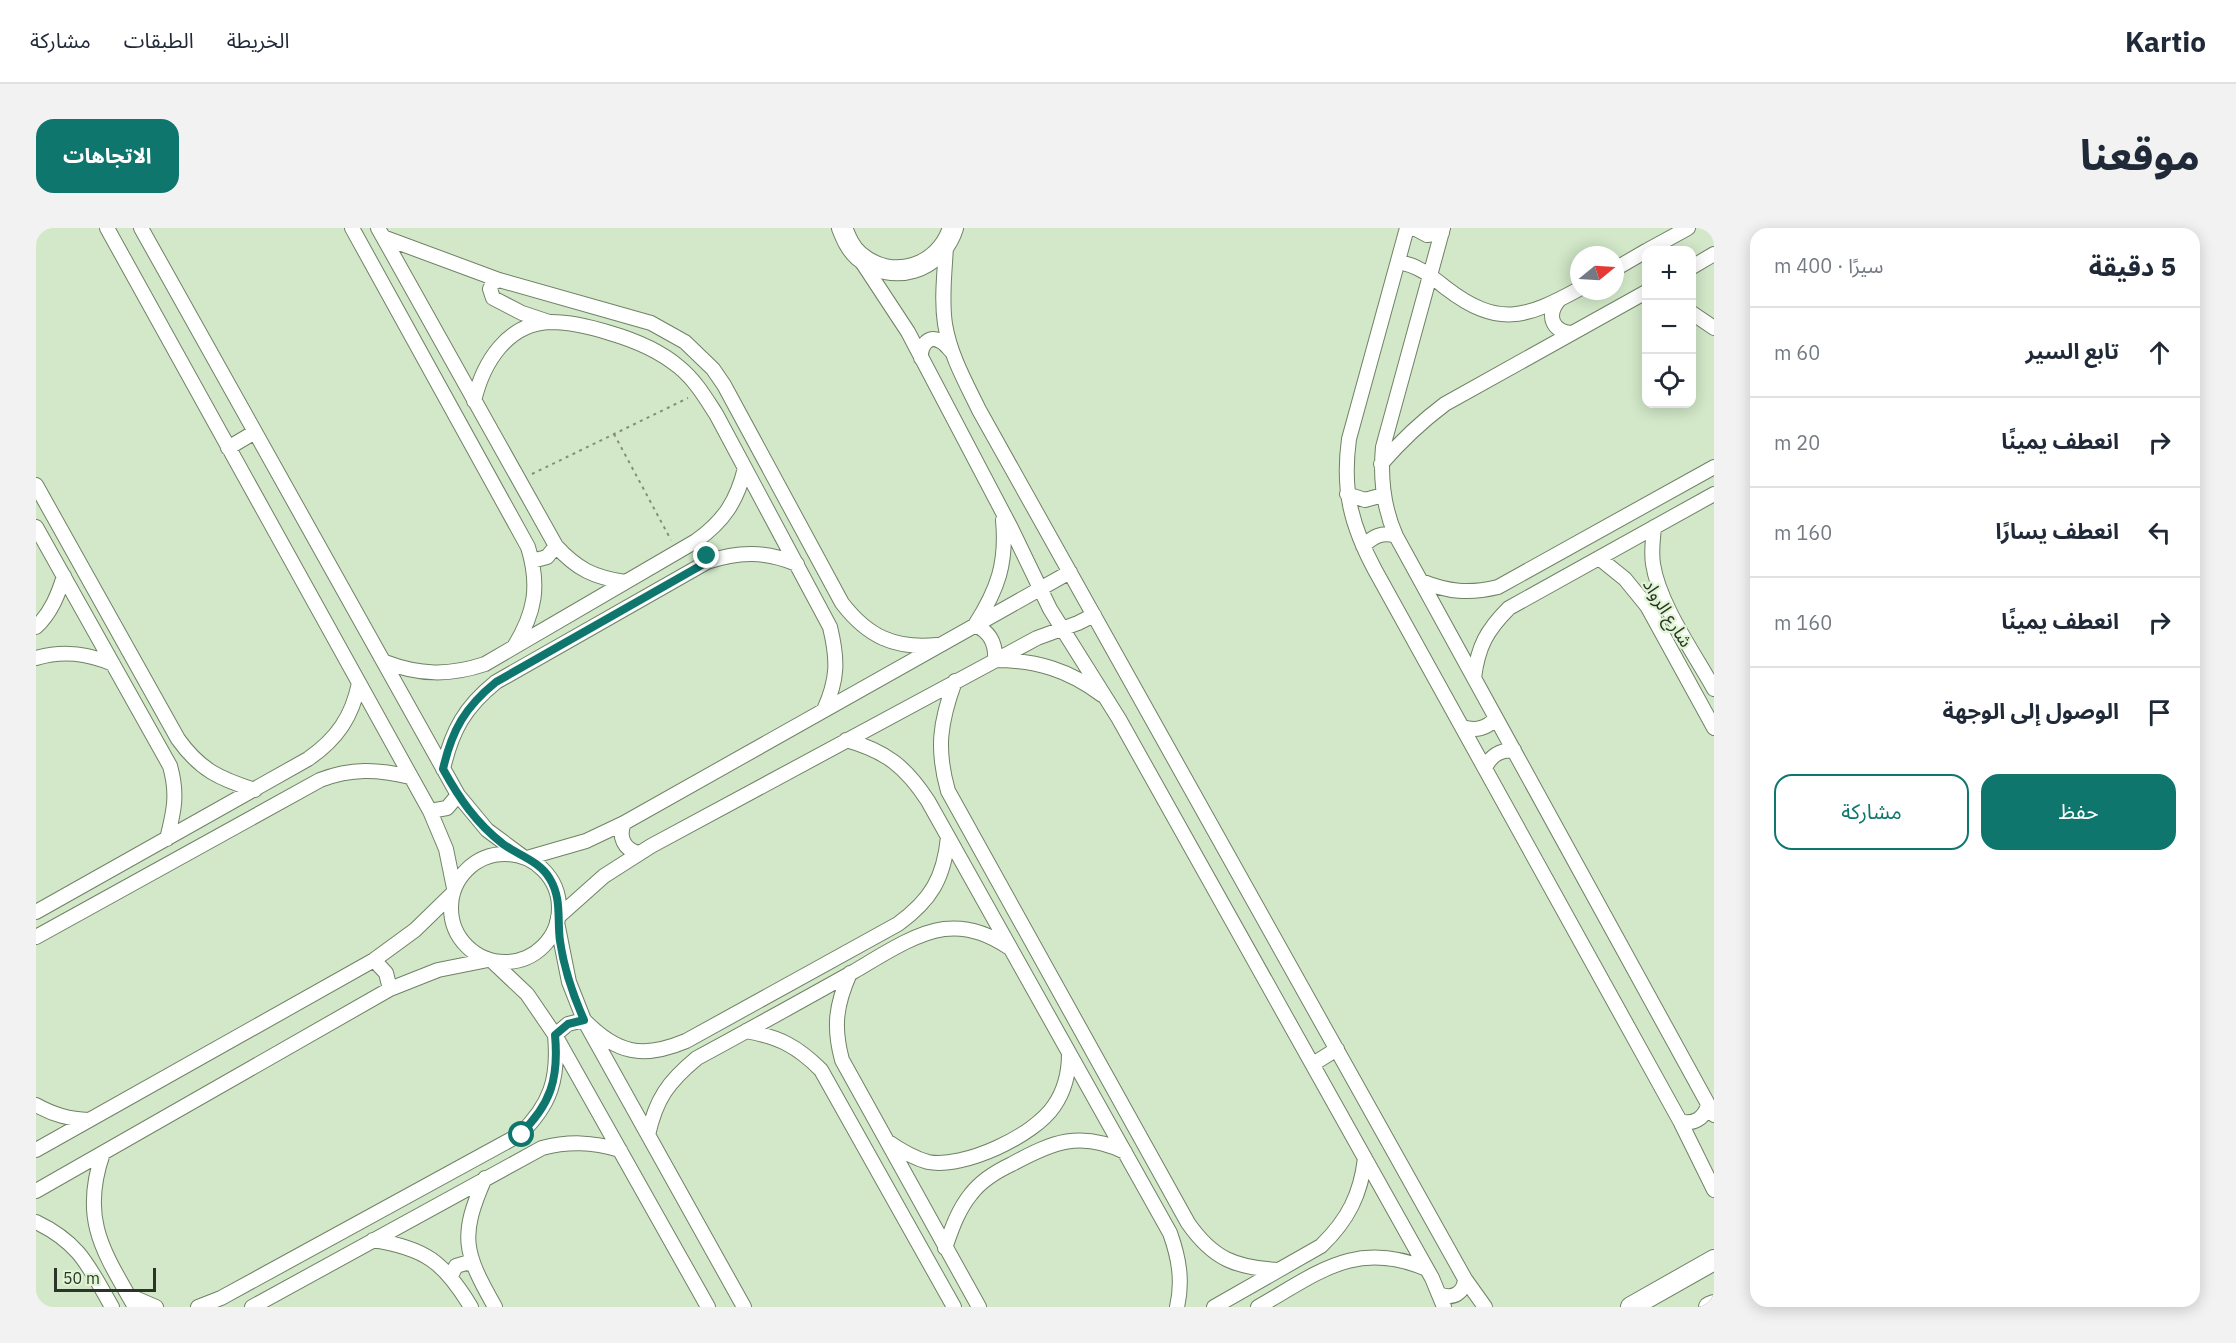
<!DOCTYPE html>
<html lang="ar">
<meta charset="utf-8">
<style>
body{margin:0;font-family:"IBM Plex Sans","Noto Sans Arabic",sans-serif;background:#f2f2f3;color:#1f2937;direction:rtl}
.controls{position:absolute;right:18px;top:18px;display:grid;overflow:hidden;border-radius:12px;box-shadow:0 3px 15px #0003}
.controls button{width:54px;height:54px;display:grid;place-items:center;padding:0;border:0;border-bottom:2px solid #e0e1e3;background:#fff;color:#1f2937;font:30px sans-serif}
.compass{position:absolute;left:1534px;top:18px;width:54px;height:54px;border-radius:50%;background:#fff;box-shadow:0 3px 15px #0003;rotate:72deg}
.scale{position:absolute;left:18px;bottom:15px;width:102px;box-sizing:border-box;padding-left:6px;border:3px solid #2c3428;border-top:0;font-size:16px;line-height:21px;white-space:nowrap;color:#2c3428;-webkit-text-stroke:4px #dff5d4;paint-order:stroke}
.stop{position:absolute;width:18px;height:18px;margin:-14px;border:4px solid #0f766e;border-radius:50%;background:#fff}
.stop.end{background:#0f766e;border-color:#fff;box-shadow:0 2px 6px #0008}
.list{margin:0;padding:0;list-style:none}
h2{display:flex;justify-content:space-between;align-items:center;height:78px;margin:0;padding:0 24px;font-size:26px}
h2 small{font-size:20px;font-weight:400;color:#747a83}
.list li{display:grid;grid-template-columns:39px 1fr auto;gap:18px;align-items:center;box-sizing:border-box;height:90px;padding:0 24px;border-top:2px solid #e0e1e3}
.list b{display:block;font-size:22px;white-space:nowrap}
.list em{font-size:20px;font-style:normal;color:#747a83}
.actions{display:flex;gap:12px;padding:18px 24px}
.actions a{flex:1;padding:14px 0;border:2px solid #0f766e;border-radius:18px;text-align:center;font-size:21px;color:#0f766e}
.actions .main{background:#0f766e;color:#fff}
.icon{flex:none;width:33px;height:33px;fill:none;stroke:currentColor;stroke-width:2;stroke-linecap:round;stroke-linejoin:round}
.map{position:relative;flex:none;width:1678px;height:1079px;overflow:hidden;direction:ltr;border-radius:18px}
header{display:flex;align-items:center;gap:36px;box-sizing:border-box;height:84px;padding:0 30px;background:#fff;border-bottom:2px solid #e0e1e3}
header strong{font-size:28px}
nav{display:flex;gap:33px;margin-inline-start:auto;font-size:21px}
.intro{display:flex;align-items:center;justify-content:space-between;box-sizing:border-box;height:144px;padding:0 36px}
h1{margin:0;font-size:42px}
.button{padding:15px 27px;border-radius:18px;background:#0f766e;color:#fff;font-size:21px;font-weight:700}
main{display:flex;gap:36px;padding:0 36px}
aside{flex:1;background:#fff;border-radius:18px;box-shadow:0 3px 15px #0003}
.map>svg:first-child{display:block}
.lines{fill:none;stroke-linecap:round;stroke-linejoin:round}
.street-casing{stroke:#6f8265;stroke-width:16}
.secondary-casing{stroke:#6f8265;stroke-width:22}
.path{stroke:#81907a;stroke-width:2;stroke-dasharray:3 4.5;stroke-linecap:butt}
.street{stroke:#fff;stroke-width:14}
.secondary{stroke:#fff;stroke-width:20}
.route{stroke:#0f766e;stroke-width:8}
.labels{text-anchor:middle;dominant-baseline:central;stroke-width:4.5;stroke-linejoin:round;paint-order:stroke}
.street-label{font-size:18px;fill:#2c3428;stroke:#dff5d4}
</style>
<header>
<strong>Kartio</strong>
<nav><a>الخريطة</a><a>الطبقات</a><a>مشاركة</a></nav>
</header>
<div class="intro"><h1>موقعنا</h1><a class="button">الاتجاهات</a></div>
<main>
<aside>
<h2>5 دقيقة<small>سيرًا · 400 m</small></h2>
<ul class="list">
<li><svg class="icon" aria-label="ahead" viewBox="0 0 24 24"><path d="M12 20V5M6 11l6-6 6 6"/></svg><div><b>تابع السير</b></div><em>60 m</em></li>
<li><svg class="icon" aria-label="right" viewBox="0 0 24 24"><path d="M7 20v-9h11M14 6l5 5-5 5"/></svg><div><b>انعطف يمينًا</b></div><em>20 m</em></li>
<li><svg class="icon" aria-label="left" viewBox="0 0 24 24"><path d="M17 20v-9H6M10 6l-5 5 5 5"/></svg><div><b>انعطف يسارًا</b></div><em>160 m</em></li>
<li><svg class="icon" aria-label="right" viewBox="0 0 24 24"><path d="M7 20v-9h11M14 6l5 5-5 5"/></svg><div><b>انعطف يمينًا</b></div><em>160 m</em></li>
<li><svg class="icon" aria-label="arrive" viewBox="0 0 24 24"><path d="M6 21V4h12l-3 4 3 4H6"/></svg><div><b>الوصول إلى الوجهة</b></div></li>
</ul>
<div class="actions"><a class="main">حفظ</a><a>مشاركة</a></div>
</aside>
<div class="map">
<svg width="1678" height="1079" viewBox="0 0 1678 1079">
<rect width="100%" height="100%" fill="#d2e8c8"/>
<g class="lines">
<defs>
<path id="street" d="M71 0 394 583 410 621 418 660
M105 0 422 567 451 602 486 628
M316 0 492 319C504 358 499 385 478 419
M342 0 520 318C541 341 557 349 589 354
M1371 0 1313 211C1306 262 1315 297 1339 342L1644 893 1678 962
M1378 0 1391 7 1406 5
M1407 0 1347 219C1344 251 1347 279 1360 308L1678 887
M347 9 463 52 615 95 649 114 677 141 688 157 806 375C832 409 859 421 901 417
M910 17C909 43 905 70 909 96 914 127 930 155 943 182L1429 1051 1449 1079
M1612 22 1652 0
M824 31 872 104 975 300 1014 381 1083 491 1396 1050 1408 1079
M1362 34C1382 37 1395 48 1410 60 1462 100 1490 90 1543 61
M1656 39 1678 26
M1579 41 1610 23
M463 52 457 55 454 61 457 70 486 85 513 94
M1523 72C1510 87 1516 104 1536 105
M1656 85 1678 100
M885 130C884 119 892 106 904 113 909 115 912 120 916 124
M438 173C447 135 471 95 515 94 535 94 555 99 574 105 598 112 624 123 643 139 659 152 669 169 680 186L794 399C802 432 802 451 788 482
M192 220 219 204
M1345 236C1365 213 1385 194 1409 176L1610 64
M0 257 142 511C164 542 184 551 219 562
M1311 266 1329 272 1347 267
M967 292C971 335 962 361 939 397 954 404 960 415 959 432 1000 432 1033 442 1066 467
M0 299 134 538C142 566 138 583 131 611
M1618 299C1617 311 1615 324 1617 336 1623 376 1658 425 1678 461
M1327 318C1337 309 1346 303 1360 308
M1563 330 1589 351 1611 378 1678 500
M496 333 511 329 520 318
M1385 353C1412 364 1433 366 1462 359L1678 239
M0 399C15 385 22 367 28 348
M0 430C27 422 51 425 77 436
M349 434C383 447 413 448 449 436L660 313C688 293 701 273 709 240
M1438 450C1442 418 1451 402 1473 380L1678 266
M919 453C904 494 900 521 912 563L1152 995C1177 1031 1200 1040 1243 1042
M1426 499C1440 503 1450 501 1460 490
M810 512C850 523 870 539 892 573L1134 1005C1143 1030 1147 1053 1141 1079
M1449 540C1455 527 1464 522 1478 522
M407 541C416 502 429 479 460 454L671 334C703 323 729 323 761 336
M394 583 411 580 422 567
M588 595C582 609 588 621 602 625
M415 680a54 54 0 1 1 108 0a54 54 0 1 1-108 0Z
M491 630 550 613 588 595 1034 344
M0 684 272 531C301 511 316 489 323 455
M522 689 568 648 615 618 1001 410 1042 395 1058 387
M521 694 533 754 548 792 708 1079
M0 709 284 552C315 540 342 541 374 549
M338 732 350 745 354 761
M456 733 491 766 519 807 672 1079
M814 745C800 777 797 798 806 832L943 1079
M710 803C743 809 761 818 785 842L918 1079
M1277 836 1301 821
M0 877C18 887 33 891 53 892
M1644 893C1657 897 1668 891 1672 877
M612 907C620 871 632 854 661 830 713 802 765 773 817 744 843 729 878 705 908 701 932 698 953 706 972 719
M851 913C864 922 877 930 892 934 927 941 998 908 1018 878 1029 862 1033 846 1033 826
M0 922 338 732 379 702 416 666
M67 925C44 991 67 1023 99 1079
M449 950C423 1009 428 1024 459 1079
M0 963 354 761 402 742 452 732
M0 994C44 1015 53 1039 76 1079
M337 1012C389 1020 408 1034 435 1079
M909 1020C916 1000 922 982 935 966 945 953 961 943 976 936 1016 914 1045 902 1089 924
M415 1048 420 1038 430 1035 436 1036
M1403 1066C1417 1072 1428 1065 1429 1051
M92 1067 120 1079
M162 1079 185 1070 483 907C515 877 523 850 519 807L532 796 548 792C581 826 607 831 650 813L862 696C895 672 908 650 912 609
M216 1079 506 920C533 913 556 914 584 922
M1178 1079 1285 1018C1312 992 1325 966 1329 930
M1222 1079C1282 1045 1319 1011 1391 1041"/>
<path id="secondary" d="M806 0C810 10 814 20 823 28 856 56 904 41 917 0
M1595 1079 1678 1032
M1673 1079 1678 1077"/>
</defs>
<!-- street casing -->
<use href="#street" class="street-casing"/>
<!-- secondary casing -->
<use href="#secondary" class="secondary-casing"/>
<!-- path -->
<path class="path" d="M578 206 635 312
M496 246 652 170"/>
<!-- street -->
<use href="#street" class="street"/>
<!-- secondary -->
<use href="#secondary" class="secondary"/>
</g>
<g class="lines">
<!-- route -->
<path class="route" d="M486 907H483C515 877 523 850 519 807L532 796 548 792C537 767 528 741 524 713 521 692 526 671 514 651 504 633 482 627 467 616 440 595 423 570 407 541 416 502 429 479 460 454L671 334V328"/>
</g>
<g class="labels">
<!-- street labels -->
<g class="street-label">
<text transform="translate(1632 385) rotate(58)">شارع الرواد</text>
</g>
</g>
</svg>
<div class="controls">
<button>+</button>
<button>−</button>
<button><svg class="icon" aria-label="locate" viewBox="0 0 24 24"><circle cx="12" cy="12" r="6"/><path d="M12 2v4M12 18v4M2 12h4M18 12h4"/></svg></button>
</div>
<svg class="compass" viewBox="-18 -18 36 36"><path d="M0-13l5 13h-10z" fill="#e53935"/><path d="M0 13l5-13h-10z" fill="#747a83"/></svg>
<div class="scale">50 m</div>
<div class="stop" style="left:486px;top:907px"></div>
<div class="stop end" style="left:671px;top:328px"></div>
</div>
</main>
